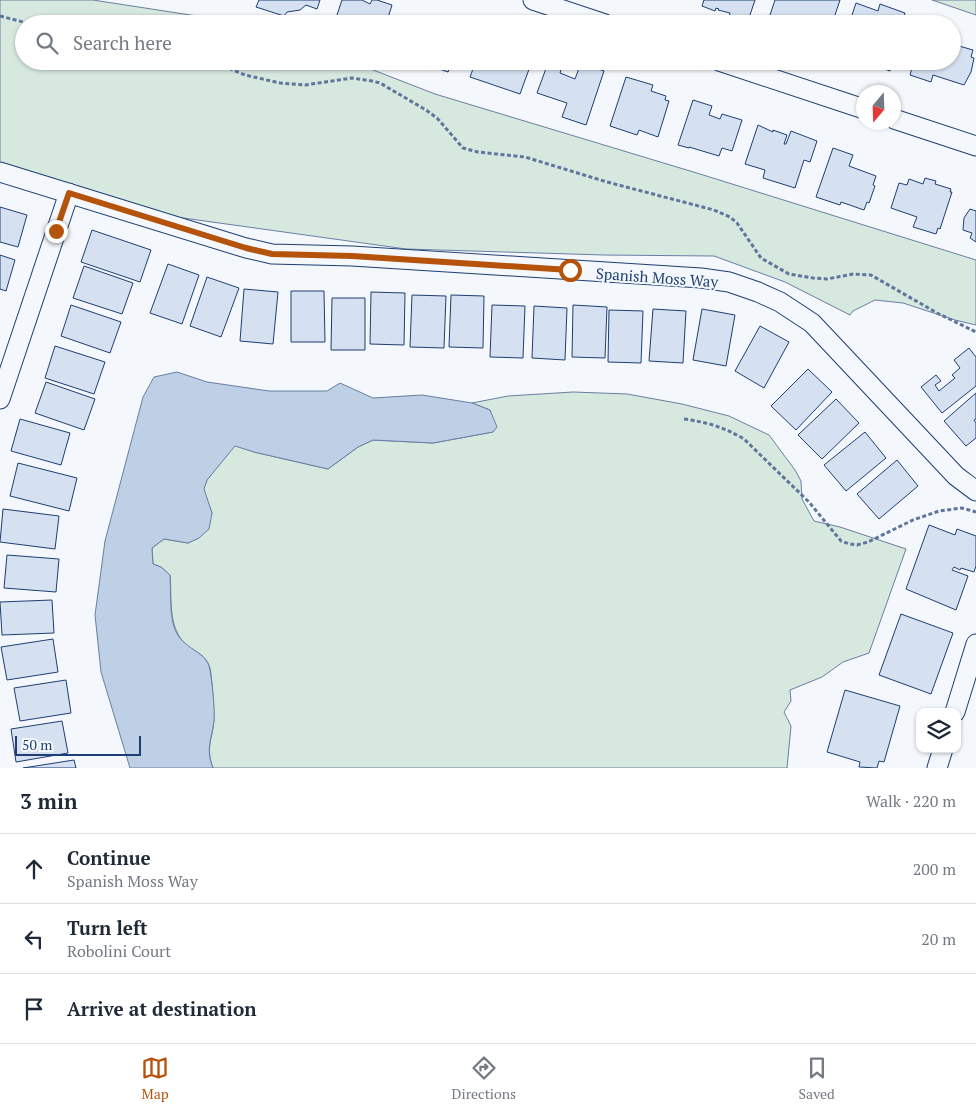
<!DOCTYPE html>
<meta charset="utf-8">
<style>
body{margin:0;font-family:"PT Serif",serif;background:#f6f6f7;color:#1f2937}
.controls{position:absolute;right:15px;bottom:15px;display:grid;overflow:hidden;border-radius:10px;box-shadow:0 1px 4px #0004}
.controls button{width:45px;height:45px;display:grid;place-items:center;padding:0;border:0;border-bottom:1px solid #e0e1e3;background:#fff;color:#1f2937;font:25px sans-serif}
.compass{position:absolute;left:856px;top:85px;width:45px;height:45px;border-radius:50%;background:#fff;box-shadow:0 1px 4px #0004;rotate:199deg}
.scale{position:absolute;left:15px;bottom:12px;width:126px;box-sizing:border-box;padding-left:5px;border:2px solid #1d3f73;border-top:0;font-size:14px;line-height:18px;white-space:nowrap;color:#1d3f73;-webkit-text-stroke:4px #f4f7fb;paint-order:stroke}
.stop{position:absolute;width:15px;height:15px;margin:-11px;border:4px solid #b45309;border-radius:50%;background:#fff}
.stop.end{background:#b45309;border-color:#fff;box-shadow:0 1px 5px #0008}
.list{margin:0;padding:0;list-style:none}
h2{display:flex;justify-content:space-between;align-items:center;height:65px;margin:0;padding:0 20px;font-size:21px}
h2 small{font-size:16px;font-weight:400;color:#747a83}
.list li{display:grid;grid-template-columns:32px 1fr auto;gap:15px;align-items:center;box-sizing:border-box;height:70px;padding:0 20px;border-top:1px solid #e0e1e3}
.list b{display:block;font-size:19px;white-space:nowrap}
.list p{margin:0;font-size:16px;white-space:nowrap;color:#747a83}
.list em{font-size:16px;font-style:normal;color:#747a83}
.icon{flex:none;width:28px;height:28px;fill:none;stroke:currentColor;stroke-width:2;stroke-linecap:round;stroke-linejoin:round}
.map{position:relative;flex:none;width:976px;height:768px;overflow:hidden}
.search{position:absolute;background:#fff;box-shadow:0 1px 4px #0004;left:15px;right:15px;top:15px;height:55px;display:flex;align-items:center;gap:12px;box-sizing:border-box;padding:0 18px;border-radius:28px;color:#747a83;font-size:19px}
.sheet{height:275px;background:#fff}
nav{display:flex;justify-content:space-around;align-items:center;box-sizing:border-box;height:70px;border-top:1px solid #e0e1e3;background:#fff;font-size:14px;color:#747a83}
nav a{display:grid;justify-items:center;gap:2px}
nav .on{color:#b45309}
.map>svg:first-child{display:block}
.green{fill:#d7e8df;stroke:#687fa3}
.water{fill:#bed0e5;stroke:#687fa3}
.building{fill:#d5e0f0;stroke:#1d3f73}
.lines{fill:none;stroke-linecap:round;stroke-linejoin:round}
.minor-casing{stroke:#1d3f73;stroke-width:21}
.path{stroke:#5e769c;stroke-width:3;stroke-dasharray:4 2.5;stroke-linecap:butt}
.minor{stroke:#f4f7fb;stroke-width:19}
.route{stroke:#b45309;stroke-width:6}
.labels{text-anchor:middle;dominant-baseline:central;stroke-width:4;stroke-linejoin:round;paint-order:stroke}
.street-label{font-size:15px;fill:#1d3f73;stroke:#f4f7fb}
</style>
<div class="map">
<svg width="976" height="768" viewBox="0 0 976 768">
<rect width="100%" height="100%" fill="#f4f7fb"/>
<!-- green -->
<path class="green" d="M0 0H93L249 24H24V61H350L435 94 700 174 976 260V325L955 320 903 303 875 300 853 311 850 315 785 282 714 256 604 255 406 249 176 217 0 164Z
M932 0H976V15Z
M573 392 627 394 682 404 729 416 769 435 795 470 801 481 802 499 814 521 840 527 906 549 869 653 843 662 822 677 790 690 791 701 784 712 791 726 787 768H213C205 746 213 739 214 719 214 709 212 677 210 668 205 651 190 652 181 639 168 621 172 596 170 575L161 567 153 564 152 548 164 539 188 543 199 538 212 513 203 490 207 480 235 445 254 452 328 469 358 447 373 440 433 443 493 432 490 410 472 403 508 396Z"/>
<!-- water -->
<path class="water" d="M177 372 207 382 269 391H327L340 383 373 398 422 395 472 403 490 410 497 427 493 432 433 443 373 440 358 447 328 469 254 452 235 446 207 480 204 489 212 513 209 529 199 538 188 543 164 539 152 548 153 564 161 567 170 575C171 591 169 618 176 632 186 651 207 651 210 670 212 683 215 707 214 720 212 739 205 748 213 768H130L101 672 95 615 105 541 143 397 154 377Z"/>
<!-- building -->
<path class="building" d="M259 0H320L317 9 306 5 300 10 287 12 284 16 256 7Z
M342 0H362L370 4 372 0H377L392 5 386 24H334Z
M704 0H755L747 24 729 17 730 13 718 10 719 9 716 8 715 11 702 6Z
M775 0H840L832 24H767Z
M856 3 878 11 880 4 905 13 902 24H849Z
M441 18 458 24H439Z
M952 44 973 50 971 57 974 58 971 72 964 85 933 75 931 82 910 75 914 61H952Z
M417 61H452L448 72Z
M471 61H532L520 94 470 77 474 66 470 64Z
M867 61H893L890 71 867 63Z
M548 63 562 67 560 73 575 79 581 63 604 71 586 125 562 117 567 103 537 93Z
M626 77 653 85 651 91 666 96 665 100 669 101 658 137 639 130 637 135 610 126Z
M693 100 712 106 709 115 720 119 722 114 742 120 732 151 722 148 719 156 689 147V148L678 145Z
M758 125 773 132V130L787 135 784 144H786L791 131 817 141 810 162 804 160 795 188 763 178 765 170 745 164Z
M833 148 853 155 849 166 876 176 873 185 875 186 869 203 867 202 864 210 841 202 840 205 816 197Z
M925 178 936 181 935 184 951 189 950 192H952L940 229 938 228 936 234 913 227 917 217 891 208 899 183 907 185 909 179 923 184Z
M0 207 27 215 18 247 0 242Z
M970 209 976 211V242L970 238 972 233 963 230 964 218Z
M92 230 151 250 140 282 81 262Z
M0 255 15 260 6 291 0 289Z
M168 264 199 275 182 324 150 313Z
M84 266 133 283 122 314 73 298Z
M207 277 239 288 221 337 190 326Z
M244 289 278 292 273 344 240 341Z
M291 291H324L325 342H291Z
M371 292 405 293 404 345 370 344Z
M412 295 446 296 444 348 410 347Z
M451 295 484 296 483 348 449 347Z
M332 298H365V350H331Z
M71 305 121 322 110 353 61 336Z
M492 305 525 306 523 358 490 357Z
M573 305 607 307 605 358 572 357Z
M534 306 567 308 565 360 532 358Z
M653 309 686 311 683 363 649 361Z
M702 309 735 315 726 366 693 360Z
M609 310 643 311 641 363 608 362Z
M760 326 789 342 764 388 735 371Z
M55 346 105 362 94 394 45 378Z
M969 348 976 357V386L942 413 921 387 936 375 941 381 935 385 939 391 955 378 952 375 960 368 954 360Z
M808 369 832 392 796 430 771 406Z
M46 382 95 399 84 430 35 413Z
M976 393V419L974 420 976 423V438L966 446 944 421Z
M836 399 859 423 822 459 798 435Z
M20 419 70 433 61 465 11 451Z
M865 432 886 458 846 491 824 465Z
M897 460 918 486 879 519 857 494Z
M18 463 77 478 69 511 10 496Z
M3 509 59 516 55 549 0 542Z
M929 525 955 535 957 529 976 536V566L974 572 961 568 960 570 954 567 952 570 968 576 956 610 906 589Z
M7 555 59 559 56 592 4 588Z
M52 600 54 633 2 635 0 602Z
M901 614 953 633 931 694 879 675Z
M53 639 58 672 7 680 1 647Z
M66 680 71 713 20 721 14 688Z
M845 690 900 706 884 762 879 761 877 768 859 767 860 762 827 752Z
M62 721 68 753 16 762 11 729Z
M74 760 76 768H23Z"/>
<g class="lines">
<defs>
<path id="minor" d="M533 0 605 24
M719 61 864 109
M894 119 976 146
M0 172 246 248 272 254 352 256 701 278 729 282 758 292 780 302 812 323 956 476 976 491
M0 399 69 193
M955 712 976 644
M937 768 943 749"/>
</defs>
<!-- minor casing -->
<use href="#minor" class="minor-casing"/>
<!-- path -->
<path class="path" d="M0 16 31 24
M211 61 245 75 280 83 305 85 352 78 372 81 380 83 426 110 437 118 463 148 478 152 525 157 607 182 714 210 730 217 737 223 761 258 789 274 813 278 827 279 853 274 871 275 937 313 976 332
M684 419C706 422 724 427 744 439L809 502 841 541 850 544 857 545 868 542 913 520 939 511 962 508 976 512"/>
<!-- minor -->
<use href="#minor" class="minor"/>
</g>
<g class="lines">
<!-- route -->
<path class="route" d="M56 231 69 193 246 248 272 254 352 256 570 270"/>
</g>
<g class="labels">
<!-- street labels -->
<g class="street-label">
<text transform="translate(657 277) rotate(4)">Spanish Moss Way</text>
</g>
</g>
</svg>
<div class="controls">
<button><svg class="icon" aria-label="layers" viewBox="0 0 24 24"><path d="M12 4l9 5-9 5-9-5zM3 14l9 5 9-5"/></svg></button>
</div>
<svg class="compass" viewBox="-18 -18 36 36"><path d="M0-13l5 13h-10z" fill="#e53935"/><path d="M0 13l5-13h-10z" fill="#747a83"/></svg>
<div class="scale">50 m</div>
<div class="stop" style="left:570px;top:270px"></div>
<div class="stop end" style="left:56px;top:231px"></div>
<div class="search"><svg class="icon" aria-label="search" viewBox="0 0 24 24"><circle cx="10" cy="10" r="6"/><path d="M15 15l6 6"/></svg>Search here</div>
</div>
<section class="sheet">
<h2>3 min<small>Walk · 220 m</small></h2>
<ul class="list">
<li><svg class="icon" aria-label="ahead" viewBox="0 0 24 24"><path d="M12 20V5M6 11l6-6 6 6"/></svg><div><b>Continue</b><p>Spanish Moss Way</p></div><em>200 m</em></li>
<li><svg class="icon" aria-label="left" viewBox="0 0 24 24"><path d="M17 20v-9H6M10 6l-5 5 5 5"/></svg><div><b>Turn left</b><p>Robolini Court</p></div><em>20 m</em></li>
<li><svg class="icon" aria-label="arrive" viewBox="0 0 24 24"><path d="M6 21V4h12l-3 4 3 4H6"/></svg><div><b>Arrive at destination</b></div></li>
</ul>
</section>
<nav>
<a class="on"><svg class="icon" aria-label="map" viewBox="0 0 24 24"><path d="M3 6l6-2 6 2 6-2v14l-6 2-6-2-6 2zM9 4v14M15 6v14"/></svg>Map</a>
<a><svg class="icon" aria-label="directions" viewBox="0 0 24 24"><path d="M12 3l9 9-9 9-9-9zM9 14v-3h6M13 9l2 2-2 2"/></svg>Directions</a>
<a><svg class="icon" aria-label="saved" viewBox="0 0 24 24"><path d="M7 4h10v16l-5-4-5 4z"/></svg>Saved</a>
</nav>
